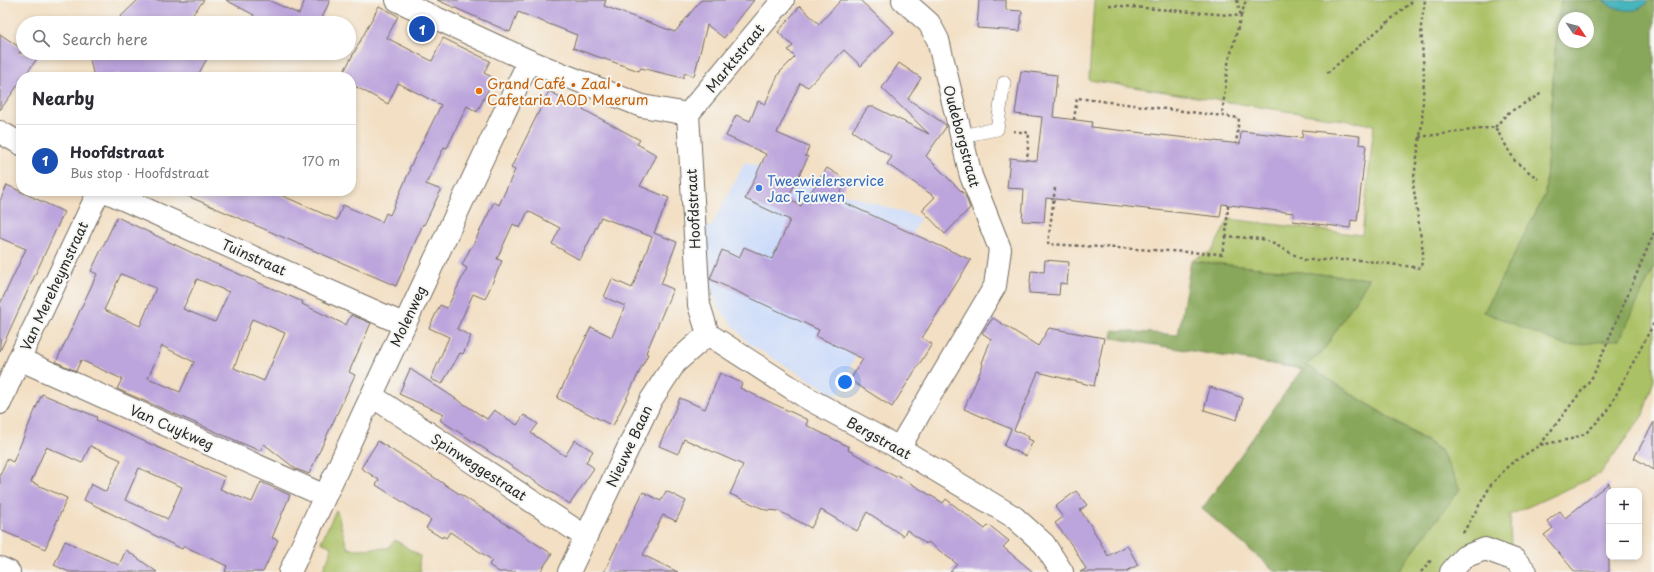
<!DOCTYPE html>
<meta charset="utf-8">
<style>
body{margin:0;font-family:"Playpen Sans",sans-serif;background:#f2f2f3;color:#2b2b33}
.controls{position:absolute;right:12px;bottom:12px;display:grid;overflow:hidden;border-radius:8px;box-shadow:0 2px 6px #0003}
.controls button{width:36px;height:36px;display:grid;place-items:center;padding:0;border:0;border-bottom:1px solid #e1e1e2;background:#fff;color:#2b2b33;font:20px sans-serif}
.compass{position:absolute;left:1558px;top:12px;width:36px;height:36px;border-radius:50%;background:#fff;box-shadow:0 2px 6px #0003;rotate:125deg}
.you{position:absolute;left:845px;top:382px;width:14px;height:14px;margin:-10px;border:3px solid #fff;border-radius:50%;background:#1a73e8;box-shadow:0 0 0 6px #1a73e833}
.badge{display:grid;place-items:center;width:26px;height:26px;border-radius:50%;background:#1f6fb2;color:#fff;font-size:13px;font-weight:700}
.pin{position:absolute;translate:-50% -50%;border:2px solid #fff;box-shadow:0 1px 4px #0006}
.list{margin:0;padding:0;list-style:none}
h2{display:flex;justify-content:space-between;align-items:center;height:52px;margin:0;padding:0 16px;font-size:17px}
h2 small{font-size:13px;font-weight:400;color:#7c7c81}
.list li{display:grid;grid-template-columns:26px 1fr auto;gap:12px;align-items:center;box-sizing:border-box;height:72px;padding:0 16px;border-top:1px solid #e1e1e2}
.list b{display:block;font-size:15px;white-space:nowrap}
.list p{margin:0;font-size:13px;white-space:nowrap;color:#7c7c81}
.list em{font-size:13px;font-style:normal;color:#7c7c81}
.icon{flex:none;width:22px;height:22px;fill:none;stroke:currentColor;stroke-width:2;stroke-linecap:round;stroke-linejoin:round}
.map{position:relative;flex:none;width:1654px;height:572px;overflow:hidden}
.search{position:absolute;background:#fff;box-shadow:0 2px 6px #0003;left:16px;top:16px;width:340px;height:44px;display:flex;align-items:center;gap:10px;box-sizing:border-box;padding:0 14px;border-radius:22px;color:#7c7c81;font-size:15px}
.panel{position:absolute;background:#fff;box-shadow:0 2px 6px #0003;left:16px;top:72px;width:340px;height:124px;border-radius:16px}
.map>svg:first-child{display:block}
.built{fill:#ccdbfa}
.green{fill:#abc165;stroke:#6b7648}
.forest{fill:#88a75a;stroke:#5a6942;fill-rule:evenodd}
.water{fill:#46b5bd;stroke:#387074}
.building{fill:#bca4dc;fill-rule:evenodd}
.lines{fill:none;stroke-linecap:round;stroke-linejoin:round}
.service-casing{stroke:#716a60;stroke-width:14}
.minor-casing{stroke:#716a60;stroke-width:24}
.tertiary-casing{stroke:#716a60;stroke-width:24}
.path{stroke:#716a60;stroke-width:2.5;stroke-dasharray:3 3;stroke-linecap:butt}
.service{stroke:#fff;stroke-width:13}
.minor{stroke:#fff;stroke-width:22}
.tertiary{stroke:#fff;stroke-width:22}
.food-dot{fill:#e8710a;stroke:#f6f6f2;stroke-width:1.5}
.shop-dot{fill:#3f7fe0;stroke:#f6f6f2;stroke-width:1.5}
.labels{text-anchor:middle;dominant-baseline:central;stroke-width:4;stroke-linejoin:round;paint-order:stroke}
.street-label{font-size:14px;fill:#2b2b2b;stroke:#f6f6f2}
.food-label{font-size:14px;fill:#c56008;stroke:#f6f6f2;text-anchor:start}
.shop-label{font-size:14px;fill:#366cbe;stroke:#f6f6f2;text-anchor:start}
</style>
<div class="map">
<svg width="1654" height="572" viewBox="0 0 1654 572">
<rect width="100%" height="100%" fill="#f6f6f2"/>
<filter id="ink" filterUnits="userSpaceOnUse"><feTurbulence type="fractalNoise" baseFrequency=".025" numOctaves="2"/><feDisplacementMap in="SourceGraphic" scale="8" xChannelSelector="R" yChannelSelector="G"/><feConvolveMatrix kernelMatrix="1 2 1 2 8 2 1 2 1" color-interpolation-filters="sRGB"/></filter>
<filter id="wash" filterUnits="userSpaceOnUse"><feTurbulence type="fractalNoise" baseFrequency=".012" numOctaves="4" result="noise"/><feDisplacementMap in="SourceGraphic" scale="16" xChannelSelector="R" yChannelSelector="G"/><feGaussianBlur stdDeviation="0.9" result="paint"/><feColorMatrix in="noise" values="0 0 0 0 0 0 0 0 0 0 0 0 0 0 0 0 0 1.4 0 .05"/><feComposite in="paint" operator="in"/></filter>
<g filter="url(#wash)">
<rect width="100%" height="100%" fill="#f3dfc3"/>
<!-- built -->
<path class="built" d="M745 162 920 218 837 396 749 344 718 307 703 271 705 226 711 227Z"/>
<!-- green -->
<path class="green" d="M1094 0H1561L1555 50 1545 195 1484 312 1620 339 1654 267V379L1643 415 1600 474 1510 515 1511 546 1484 542 1444 572H1397L1460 489 1441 450 1306 365 1323 351 1369 279 1191 261 1212 251 1229 219 1362 235 1374 125 1089 80Z
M336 510 338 514 346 544 348 548 352 549 388 548 395 540 420 556 419 564 421 572H322L331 551 330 546 321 542Z"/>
<!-- forest -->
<path class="forest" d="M1561 0H1603C1613 9 1641 14 1648 0H1654V267L1620 339 1567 346 1484 312 1545 195 1555 50ZM1564 18H1588V42H1564Z
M1191 261 1369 279 1323 351 1306 365 1441 451 1460 489 1397 572H1276L1202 509 1302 369 1112 338 1113 330 1178 335Z"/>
<!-- water -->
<path class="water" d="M1603 0H1648C1640 17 1614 10 1603 0Z"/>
<g id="blocks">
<!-- building -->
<path class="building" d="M138 0H204L186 23H118L116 21Z
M226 0H268L299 14 305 0H330L320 23H250L254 15Z
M437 0H606L604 6 675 32 701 0H754L724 38 707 25 694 76 685 73 683 78 641 68 639 71 573 48 577 35 518 12 510 32Z
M841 0H860L894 32 861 66 844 50 808 87 800 83 777 133 809 147 805 156 808 157 788 198 801 206 827 168 848 181 836 199 971 260 922 338 932 344 892 407 850 380 863 359 816 336 819 330 710 279 722 250 739 258 744 247 772 259 790 220 745 199 766 154 726 136 736 115 750 121 758 101 765 104 779 73 795 57 788 50 793 46 778 32 800 6 819 24Z
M979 0H1006V10L1022 11 1020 31 977 28Z
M379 6 398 16 387 38 432 61 443 38 490 61 484 73 494 78 477 112 467 106 447 148 444 147 426 184 441 190 424 225 423 224 396 286 176 191H272L337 220 343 205 382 222 386 213 390 215 410 170 409 169 441 105 398 83 388 104 351 84V77H341Z
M0 34 22 49 19 53H41L24 77H21V81L0 110Z
M101 53H210L197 77H123L118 74 106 77H94L89 56Z
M899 63 921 78 908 99 946 125V127L926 156 965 195 970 208 945 234 922 210 935 197 887 164 892 157 852 131 868 107H874L929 134 882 88Z
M1021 71 1057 75 1053 117 1092 122 1091 127 1240 144 1241 131 1302 138 1303 130 1360 136 1359 144 1366 145 1357 221 1351 220 1350 228 1293 221 1294 213 1222 204 1220 217 1046 198 1044 222 1022 221 1024 189 1007 188 1010 158 1037 161 1042 117 1015 114Z
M549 91 640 140 637 144 657 155 640 186 669 198 654 233 677 242 661 284 673 289 646 353 648 354 613 426 557 398 591 327 612 337 625 306 604 297 612 279 632 288 652 237 601 217 580 260 552 244 560 228 528 211 520 228 513 224 497 259 502 261 485 299 473 294 457 329 471 336 463 354 460 353 442 384 431 379 449 337 429 328 440 305 447 308 467 268 462 265 471 247H472L494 202 499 205 515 170 511 168Z
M7 185 64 212 0 351V304L26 249 0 238V201Z
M117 217 207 260 303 302 302 304 346 325 351 315 371 323 349 372 355 375 309 474 296 469 264 444 260 451 117 389 122 379 81 360 76 371 56 362 97 274 91 271ZM121 274 156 288 140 326 104 310ZM197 279 229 292 215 322 183 309ZM252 319 285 333 264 381 234 368ZM162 346 194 362 180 392 148 378Z
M1045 260 1069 262 1067 284 1060 283 1059 295 1029 293 1031 271 1044 272Z
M993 318 1038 346 1049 328 1104 338 1094 386 1038 372 1014 430 1029 437 1028 439 1033 441 1026 456 1004 446 1011 429 964 409 983 365 982 363 991 339 982 333Z
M410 369 487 419 494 410 517 425 524 415 538 424 531 433 565 456 575 440 593 451 586 462 594 468 570 504 440 420 444 414 399 394Z
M720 373 742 383 740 388 808 420 806 425 849 447 848 450 896 477 897 475 943 503 946 499 985 529 989 525 1009 541 1003 547 1033 572H950L957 564 928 542 926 544 907 530 903 536 867 512 857 531 821 510 811 528 779 511 766 510 730 494 743 465 684 439 678 454 659 446 680 398 705 409Z
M1210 387 1243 398 1237 420 1204 410Z
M42 394 97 417 96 420 225 477 220 489 252 502 261 482 290 495 272 538 278 540 263 572H225L227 566 184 546 182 549 84 500 91 484 106 492 121 460 90 446 82 463 46 447 31 482 67 498 45 549 0 530V475L7 459 13 462ZM139 468 182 487 168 519 125 500Z
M1654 422V470L1634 458Z
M378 441 552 554 540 572H499L489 565 492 560 450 532 446 538 443 536 442 538 426 528 431 520 376 485 379 480 361 468Z
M1609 483V572H1575L1544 535 1553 528 1547 521 1560 511 1565 518Z
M666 491 686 501 676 521 663 515 643 555 678 572H604L643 492 661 501Z
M1076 491 1087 505 1080 510 1090 524 1108 556 1127 545 1138 565 1125 572H1080L1086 569 1074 548 1055 523 1063 517 1055 507Z
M65 541 119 565 126 550 157 572H69L54 565Z"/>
</g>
</g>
<g filter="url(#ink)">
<use href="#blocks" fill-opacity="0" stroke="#716a60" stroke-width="1"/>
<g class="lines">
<defs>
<path id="service" d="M961 136 997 129 1004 83"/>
<path id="minor" d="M688 114 783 0
M0 132 21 144
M105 191 403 324
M19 359 325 496
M372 396 586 537
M0 403 19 359 99 191
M899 448 995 286 1000 249 971 176 938 40 929 23 903 0
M0 568 9 572
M290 572C369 401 447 231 529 61
M569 572 651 400 675 363 708 334
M1451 572 1464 557 1485 549 1515 560 1526 572"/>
<path id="tertiary" d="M397 0 529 61 642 106 688 114 699 305 708 334 807 398 899 448 1014 517 1044 544 1062 572"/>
</defs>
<!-- service casing -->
<use href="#service" class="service-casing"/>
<!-- minor casing -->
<use href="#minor" class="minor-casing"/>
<!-- tertiary casing -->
<use href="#tertiary" class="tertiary-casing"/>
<!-- path -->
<path class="path" d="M1237 0 1241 16
M1109 5 1241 16 1228 64 1222 115
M1241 16 1246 0
M1327 73 1414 0
M1074 120 1077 98 1239 118 1236 144
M1495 127 1508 113 1542 93
M1013 131 1029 133 1027 160
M1419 137 1495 127 1515 161 1538 179
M1055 188 1048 244 1222 254 1226 236
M1228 205 1226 236 1262 239 1276 245 1304 260H1359L1421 268 1423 252 1413 184 1422 123 1424 75 1421 26 1425 0
M1540 445 1593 376 1654 233
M1463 533 1491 485 1509 465 1540 445 1571 439 1585 434 1607 412 1654 323
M1421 572 1432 559"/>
<!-- service -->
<use href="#service" class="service"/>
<!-- minor -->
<use href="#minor" class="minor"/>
<!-- tertiary -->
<use href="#tertiary" class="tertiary"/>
</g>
</g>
<!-- markers -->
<circle class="food-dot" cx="479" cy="91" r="4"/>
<circle class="shop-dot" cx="759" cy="188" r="4"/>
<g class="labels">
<!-- street labels -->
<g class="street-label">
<text transform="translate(735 58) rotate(-51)">Marktstraat</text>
<text transform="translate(962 136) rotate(75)">Oudeborgstraat</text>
<text transform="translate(693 209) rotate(-93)">Hoofdstraat</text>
<text transform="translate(254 257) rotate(24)">Tuinstraat</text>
<text transform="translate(54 286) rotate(-65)">Van Mereheymstraat</text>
<text transform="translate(408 316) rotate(-65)">Molenweg</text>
<text transform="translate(172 427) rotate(24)">Van Cuykweg</text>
<text transform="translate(879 438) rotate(29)">Bergstraat</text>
<text transform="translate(629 446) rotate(-65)">Nieuwe Baan</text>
<text transform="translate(479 467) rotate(33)">Spinweggestraat</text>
</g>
<!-- food labels -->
<g class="food-label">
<text x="487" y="83">Grand Café • Zaal •<tspan x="487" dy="16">Cafetaria AOD Maerum</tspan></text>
</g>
<!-- shop labels -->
<g class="shop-label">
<text x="767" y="180">Tweewielerservice<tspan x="767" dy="16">Jac Teuwen</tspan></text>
</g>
</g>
</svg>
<div class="controls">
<button>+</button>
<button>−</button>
</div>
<svg class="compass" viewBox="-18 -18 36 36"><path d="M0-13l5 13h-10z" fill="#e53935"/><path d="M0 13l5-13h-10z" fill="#7c7c81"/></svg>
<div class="you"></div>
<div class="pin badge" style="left:422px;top:29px;background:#1a4fb4">1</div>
<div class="search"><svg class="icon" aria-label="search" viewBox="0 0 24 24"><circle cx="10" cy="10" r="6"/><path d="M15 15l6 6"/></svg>Search here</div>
<section class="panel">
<h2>Nearby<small></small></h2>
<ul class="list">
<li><span class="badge" style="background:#1a4fb4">1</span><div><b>Hoofdstraat</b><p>Bus stop · Hoofdstraat</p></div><em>170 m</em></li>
</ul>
</section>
</div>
